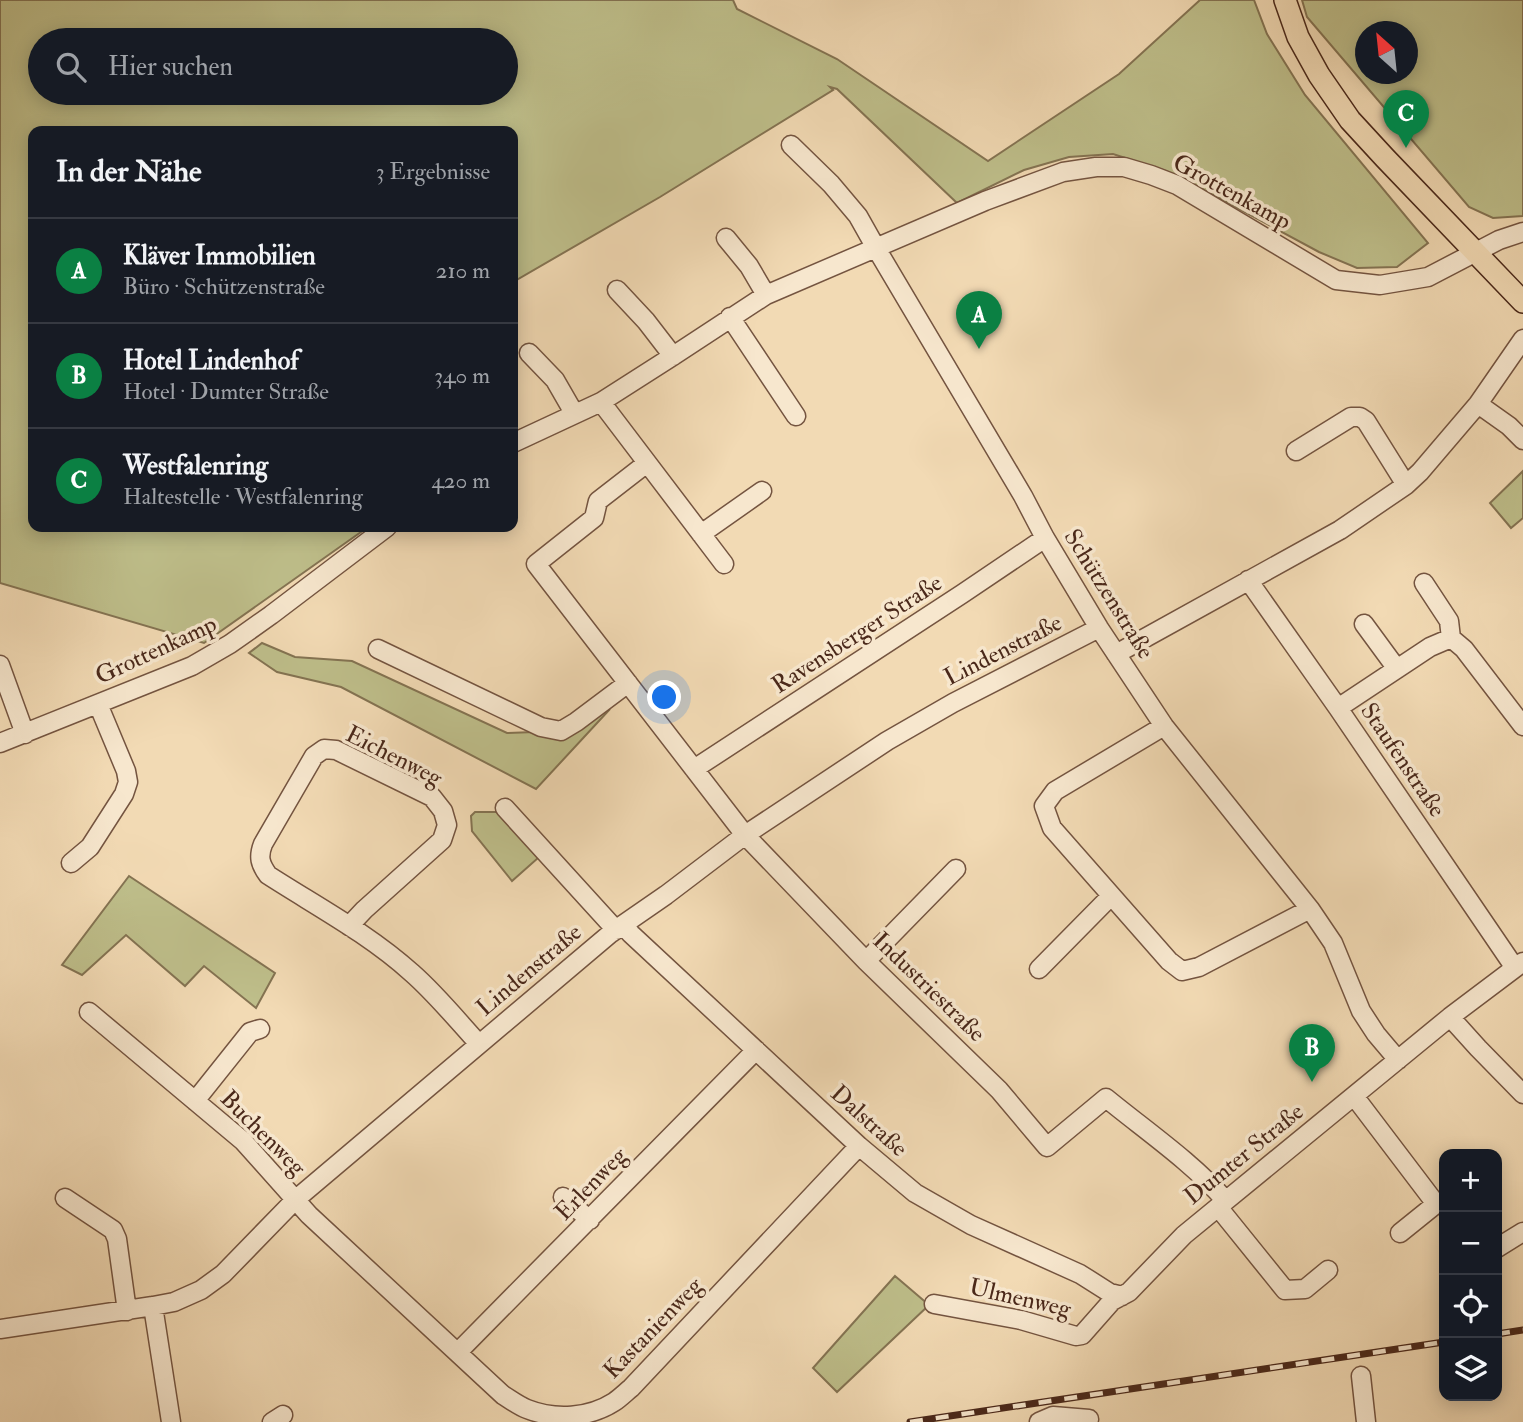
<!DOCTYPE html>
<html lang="de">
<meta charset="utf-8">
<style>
body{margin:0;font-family:"IM FELL Double Pica",serif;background:#20242c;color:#f1f3f6}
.controls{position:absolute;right:21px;bottom:21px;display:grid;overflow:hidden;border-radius:14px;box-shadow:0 4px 18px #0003}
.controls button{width:63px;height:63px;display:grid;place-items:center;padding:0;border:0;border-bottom:2px solid #363941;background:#171b24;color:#f1f3f6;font:35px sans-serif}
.compass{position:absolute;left:1355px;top:21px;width:63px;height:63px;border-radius:50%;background:#171b24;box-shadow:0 4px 18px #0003;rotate:333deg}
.you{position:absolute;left:665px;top:698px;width:24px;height:24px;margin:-18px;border:5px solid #fff;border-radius:50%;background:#1a73e8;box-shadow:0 0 0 10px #1a73e833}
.badge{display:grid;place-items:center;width:46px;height:46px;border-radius:50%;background:#0b8043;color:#fff;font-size:23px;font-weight:700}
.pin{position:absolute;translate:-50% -58px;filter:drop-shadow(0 2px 4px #0008)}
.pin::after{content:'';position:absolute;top:37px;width:24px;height:21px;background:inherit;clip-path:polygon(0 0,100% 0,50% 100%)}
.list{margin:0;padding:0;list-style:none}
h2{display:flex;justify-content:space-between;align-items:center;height:91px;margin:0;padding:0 28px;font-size:30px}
h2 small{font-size:23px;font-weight:400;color:#9ea1a6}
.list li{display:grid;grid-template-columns:46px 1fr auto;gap:21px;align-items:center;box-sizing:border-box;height:105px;padding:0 28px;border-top:2px solid #363941}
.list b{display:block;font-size:26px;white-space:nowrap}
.list p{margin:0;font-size:23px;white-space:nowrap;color:#9ea1a6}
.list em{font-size:23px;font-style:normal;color:#9ea1a6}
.icon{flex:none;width:38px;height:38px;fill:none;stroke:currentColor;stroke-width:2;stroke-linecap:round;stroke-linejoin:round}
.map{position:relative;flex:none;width:1523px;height:1422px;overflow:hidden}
.search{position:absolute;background:#171b24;box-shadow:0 4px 18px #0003;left:28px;top:28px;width:490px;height:77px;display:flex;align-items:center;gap:18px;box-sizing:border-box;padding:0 24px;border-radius:38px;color:#9ea1a6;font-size:26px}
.panel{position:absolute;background:#171b24;box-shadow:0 4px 18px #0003;left:28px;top:126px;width:490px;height:406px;border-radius:14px}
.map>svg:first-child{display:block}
.green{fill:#bebe8a;stroke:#847352;stroke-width:2;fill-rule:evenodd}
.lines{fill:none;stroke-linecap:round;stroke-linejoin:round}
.minor-casing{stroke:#745440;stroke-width:21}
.major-casing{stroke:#4a281a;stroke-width:24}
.minor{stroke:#f7e7ce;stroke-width:18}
.major{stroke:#f2dab4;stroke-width:21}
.rail-casing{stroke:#4a281a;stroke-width:7}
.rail{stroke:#f7e7ce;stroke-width:4.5;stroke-dasharray:13;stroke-linecap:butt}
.labels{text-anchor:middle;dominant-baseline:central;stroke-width:7;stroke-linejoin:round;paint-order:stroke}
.street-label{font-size:24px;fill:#4a281a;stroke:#f7e7ce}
</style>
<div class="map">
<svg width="1523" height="1422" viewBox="0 0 1523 1422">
<rect width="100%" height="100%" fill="#f2dab4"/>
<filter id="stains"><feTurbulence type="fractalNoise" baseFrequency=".00286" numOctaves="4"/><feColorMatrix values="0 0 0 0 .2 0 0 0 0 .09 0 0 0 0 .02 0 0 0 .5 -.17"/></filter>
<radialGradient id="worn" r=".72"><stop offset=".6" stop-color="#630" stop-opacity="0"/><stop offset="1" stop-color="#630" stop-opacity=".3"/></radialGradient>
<!-- green -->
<path class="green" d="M0 0H733L737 9 837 59 988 161 1119 74 1200 0H1254L1267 34 1305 95 1428 243 1397 267 1357 268 1319 252 1200 188 1166 171 1113 154 1069 157 1024 170 957 203 837 89 830 87 833 90 660 197 513 282V131H33V527H368L204 643 0 583ZM40 40H506V93H40Z
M1302 0H1523V216L1493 218 1469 207 1307 17ZM1366 32H1408V74H1366Z
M1523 471V518L1511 528 1490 503Z
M262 643 295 657 352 661 507 733 561 731 580 726 610 709 536 789 341 687 277 672 249 653Z
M475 812H498L538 858 512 881 472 831 471 816Z
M129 876 275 973 256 1008 204 966 185 986 126 935 82 975 62 965Z
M895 1276 929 1305 837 1392 813 1368Z"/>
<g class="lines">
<defs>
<path id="minor" d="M791 145 831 184 858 216 876 248 1023 496 1045 538 1099 628 1164 726 1310 909 1333 943 1361 1011 1376 1034 1398 1060
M726 238 749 266 766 295
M617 290 646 321 673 356
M730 317 796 416
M529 353 555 380 574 413
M601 402 724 564
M1478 404 1509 426 1523 440
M513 443 601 402 673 356 766 295 985 201 1063 172 1096 167H1124L1151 175 1177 185 1336 280 1380 285 1428 277 1499 240 1523 232
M1296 451 1351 417H1360L1366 421 1406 485
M647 463 598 501 594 518 536 564 745 835 866 961 999 1090 1047 1147 1106 1098C1145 1130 1193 1163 1225 1200
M701 534 762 491
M1248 580 1338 708 1515 968
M1424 583 1449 621 1451 638
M1364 624 1397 669
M378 649 541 727 561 731 576 722 628 683
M1116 654 1340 530 1406 485 1420 472 1478 404 1523 339
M0 665 25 734
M1338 708 1430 647 1451 638 1464 649 1523 726
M1164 726 1055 791 1044 806 1052 828 1169 961 1182 971 1199 967 1310 909
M0 743 192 666 230 644 271 615 387 527
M694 769 962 594 1045 538
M505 808 616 930
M71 863 90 847 124 794 128 782 126 771 98 704
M623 925 631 934 859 1146 915 1193 971 1225 1080 1274 1110 1293 1122 1296
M349 926 364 910 442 840 447 825 443 811 432 797 336 750 324 749 314 756 263 844C258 857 260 864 268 875 316 906 369 934 412 973 436 994 457 1020 479 1044
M866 961 956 869
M1039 969 1111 896
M89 1012 243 1141 309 1215 503 1395C511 1400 519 1406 527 1409 555 1420 589 1418 614 1402 620 1398 626 1392 631 1388L859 1146
M1450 1017 1478 1048 1523 1094
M1354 1096 1436 1204 1400 1233
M195 1101 250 1032 260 1029
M563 1197 590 1220
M65 1198 113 1230 117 1239 127 1311
M1218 1207 1285 1290 1305 1289 1328 1270
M1497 1248 1523 1232
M934 1304 1021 1320 1076 1336 1082 1335 1112 1301 1129 1292 1184 1235 1450 1017 1523 962
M153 1306 171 1422
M0 1329 153 1306 174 1302 201 1290 223 1274 295 1200 611 933 666 895 745 835 887 741 953 703 1099 628
M458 1352 756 1050
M1361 1376 1366 1422
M272 1422 283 1415
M1039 1422 1053 1416 1089 1419"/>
<path id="major" d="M1285 0 1298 37 1319 75 1350 120 1385 158 1523 302"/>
</defs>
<!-- minor casing -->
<use href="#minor" class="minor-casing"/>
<!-- major casing -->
<use href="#major" class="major-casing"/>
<!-- minor -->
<use href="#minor" class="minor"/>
<!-- major -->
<use href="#major" class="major"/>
<defs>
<path id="rail" d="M1497 1334 1523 1330
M910 1422 1444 1342"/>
</defs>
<!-- rail casing -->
<use href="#rail" class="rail-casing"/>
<!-- rail -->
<use href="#rail" class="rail"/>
</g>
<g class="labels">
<!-- street labels -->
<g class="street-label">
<text transform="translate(1232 192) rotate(29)">Grottenkamp</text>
<text transform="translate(1109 594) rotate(58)">Schützenstraße</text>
<text transform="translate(857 634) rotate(-33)">Ravensberger Straße</text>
<text transform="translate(156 650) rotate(-25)">Grottenkamp</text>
<text transform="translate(1003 650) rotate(-27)">Lindenstraße</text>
<text transform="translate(394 756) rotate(27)">Eichenweg</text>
<text transform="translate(1403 760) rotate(56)">Staufenstraße</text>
<text transform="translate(529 970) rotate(-40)">Lindenstraße</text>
<text transform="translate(929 987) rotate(44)">Industriestraße</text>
<text transform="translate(869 1121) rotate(42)">Dalstraße</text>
<text transform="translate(263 1133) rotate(45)">Buchenweg</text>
<text transform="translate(1244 1154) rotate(-39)">Dumter Straße</text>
<text transform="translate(591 1184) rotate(-46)">Erlenweg</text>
<text transform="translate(1020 1298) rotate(13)">Ulmenweg</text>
<text transform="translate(653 1328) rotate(-46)">Kastanienweg</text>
</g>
</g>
<rect width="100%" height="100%" filter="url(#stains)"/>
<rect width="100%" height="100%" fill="url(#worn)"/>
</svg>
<div class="controls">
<button>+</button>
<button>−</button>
<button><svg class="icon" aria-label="locate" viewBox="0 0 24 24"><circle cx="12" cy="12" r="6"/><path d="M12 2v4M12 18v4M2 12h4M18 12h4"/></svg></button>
<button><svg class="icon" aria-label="layers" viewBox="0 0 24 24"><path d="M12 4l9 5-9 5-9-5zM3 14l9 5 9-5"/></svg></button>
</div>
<svg class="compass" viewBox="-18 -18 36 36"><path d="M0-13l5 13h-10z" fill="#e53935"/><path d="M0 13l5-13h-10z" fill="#9ea1a6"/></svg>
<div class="you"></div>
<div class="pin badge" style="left:979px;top:349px">A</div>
<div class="pin badge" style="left:1312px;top:1082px">B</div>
<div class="pin badge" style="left:1406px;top:148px">C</div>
<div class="search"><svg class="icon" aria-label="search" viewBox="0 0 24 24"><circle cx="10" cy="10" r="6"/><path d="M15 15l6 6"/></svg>Hier suchen</div>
<section class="panel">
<h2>In der Nähe<small>3 Ergebnisse</small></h2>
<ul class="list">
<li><span class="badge">A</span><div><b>Kläver Immobilien</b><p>Büro · Schützenstraße</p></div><em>210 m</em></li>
<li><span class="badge">B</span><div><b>Hotel Lindenhof</b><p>Hotel · Dumter Straße</p></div><em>340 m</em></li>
<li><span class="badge">C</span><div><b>Westfalenring</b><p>Haltestelle · Westfalenring</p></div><em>420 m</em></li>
</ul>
</section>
</div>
